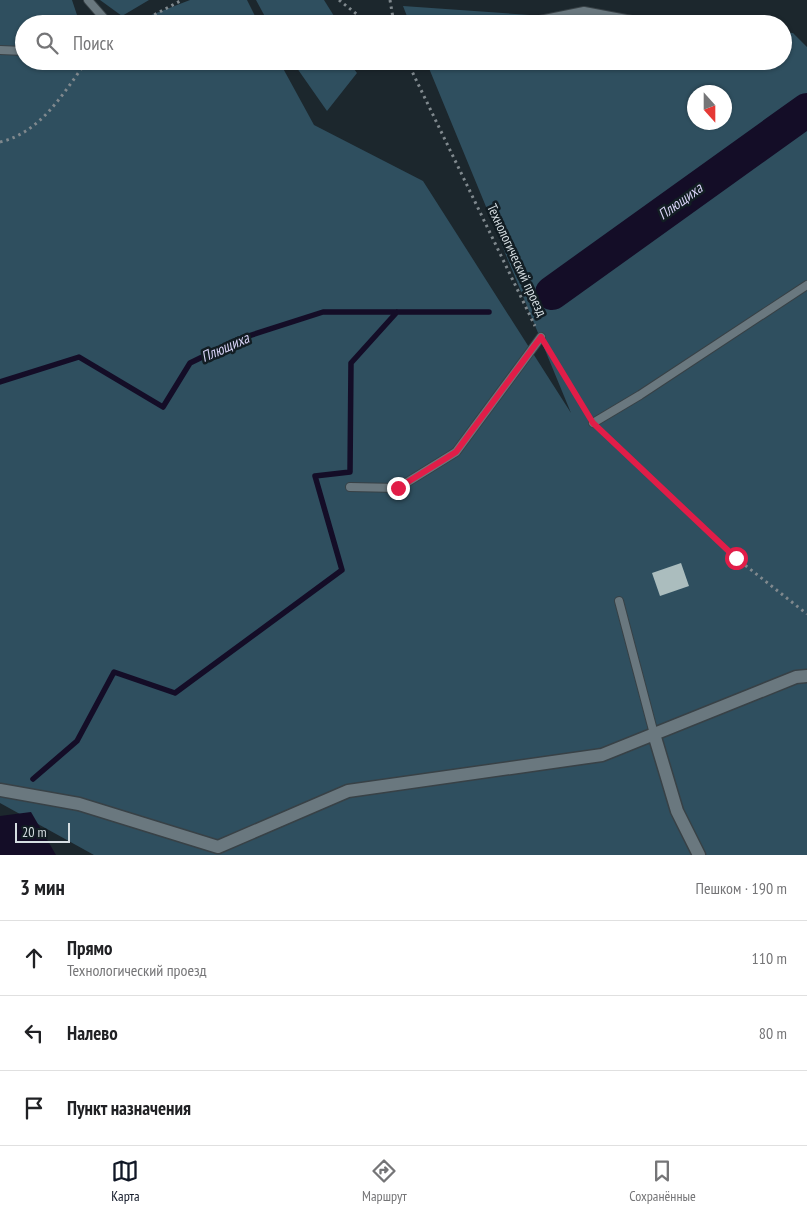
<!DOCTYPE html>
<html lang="ru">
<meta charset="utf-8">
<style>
body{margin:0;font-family:"PT Sans Narrow",sans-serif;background:#f6f6f6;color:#202124}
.compass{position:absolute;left:687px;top:85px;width:45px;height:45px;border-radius:50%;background:#fff;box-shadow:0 1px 4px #0004;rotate:159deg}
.scale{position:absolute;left:15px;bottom:12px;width:55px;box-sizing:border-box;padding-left:5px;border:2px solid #d5dde1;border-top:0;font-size:14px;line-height:18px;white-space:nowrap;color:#d5dde1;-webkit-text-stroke:4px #121d23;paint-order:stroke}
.stop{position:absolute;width:15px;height:15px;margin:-11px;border:4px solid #e11d48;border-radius:50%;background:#fff}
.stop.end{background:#e11d48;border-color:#fff;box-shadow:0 1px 5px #0008}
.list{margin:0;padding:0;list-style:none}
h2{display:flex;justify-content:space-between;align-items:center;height:65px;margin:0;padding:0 20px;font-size:21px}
h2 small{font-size:16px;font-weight:400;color:#757577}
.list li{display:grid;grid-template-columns:32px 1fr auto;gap:15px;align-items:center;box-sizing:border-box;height:75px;padding:0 20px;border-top:1px solid #e0e0e0}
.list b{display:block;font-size:19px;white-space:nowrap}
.list p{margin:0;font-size:16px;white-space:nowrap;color:#757577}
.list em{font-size:16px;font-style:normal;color:#757577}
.icon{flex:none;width:28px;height:28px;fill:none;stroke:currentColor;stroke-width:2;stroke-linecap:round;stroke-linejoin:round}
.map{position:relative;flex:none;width:807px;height:855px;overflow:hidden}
.search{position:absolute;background:#fff;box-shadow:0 1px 4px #0004;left:15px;right:15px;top:15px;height:55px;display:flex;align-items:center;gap:12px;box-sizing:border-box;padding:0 18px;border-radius:28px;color:#757577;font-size:19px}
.sheet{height:290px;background:#fff}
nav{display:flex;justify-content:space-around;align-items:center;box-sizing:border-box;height:70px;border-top:1px solid #e0e0e0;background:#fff;font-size:14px;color:#757577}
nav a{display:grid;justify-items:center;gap:2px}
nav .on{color:#111827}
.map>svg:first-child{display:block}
.green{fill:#2f4f5f;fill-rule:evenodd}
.water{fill:#140d27}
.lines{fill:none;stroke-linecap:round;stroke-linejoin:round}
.stream{stroke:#140d27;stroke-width:5.5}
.river{stroke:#140d27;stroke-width:34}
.building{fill:#abbdbe}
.service-casing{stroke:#384146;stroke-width:10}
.minor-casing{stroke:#384146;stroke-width:15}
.path{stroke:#80898e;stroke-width:3;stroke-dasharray:2.5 4;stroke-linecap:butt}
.service{stroke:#6a787f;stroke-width:8}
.minor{stroke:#6a787f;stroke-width:12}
.route{stroke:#e11d48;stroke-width:6}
.labels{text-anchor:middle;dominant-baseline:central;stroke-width:5;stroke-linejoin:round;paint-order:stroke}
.street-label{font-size:14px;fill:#d5dde1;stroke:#121d23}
.water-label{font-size:15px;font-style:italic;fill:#d9d3f7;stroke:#121d23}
</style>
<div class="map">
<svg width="807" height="855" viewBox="0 0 807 855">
<rect width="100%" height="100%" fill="#1c272d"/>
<!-- green -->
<path class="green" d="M0 0H72L80 24H24V61H279L314 125 423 181 571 413 426 61H783V32L793 33 807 47V855H94L0 803ZM694 92H724V122H694Z
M100 0H149L122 16Z
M190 0H247L259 24H128Z
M256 0H324L339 24H269Z
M403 6 658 24H410Z
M292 61H348L357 73 327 111Z"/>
<!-- water -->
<path class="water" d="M31 812 56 855H0V816Z"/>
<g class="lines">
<!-- stream -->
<path class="stream" d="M0 382 79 357 163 407 190 363 239 339 323 312H489
M33 779 77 741 114 672 175 693 342 570 315 476 350 472 351 363 397 312"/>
<!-- river -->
<path class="river" d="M552 293 807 110"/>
</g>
<!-- building -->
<path class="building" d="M681 563 689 586 660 596 652 573Z"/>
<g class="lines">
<defs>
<path id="service" d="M88 0 109 24
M520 24 584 11 653 24
M0 50 24 51
M593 423 640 395 807 285
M350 487 398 488 456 452 541 337
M619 601 654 734"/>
<path id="minor" d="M654 734 677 811 699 855
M0 790 79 804 218 847 348 791 602 755 796 677 807 676"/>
</defs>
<!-- service casing -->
<use href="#service" class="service-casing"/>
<!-- minor casing -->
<use href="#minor" class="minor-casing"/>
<!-- path -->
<path class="path" d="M339 0 369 24
M390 0 394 24
M137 24 182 0
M407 61 535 326
M0 142C42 132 63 93 87 61
M548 349 588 414
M603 432 736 558 807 614"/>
<!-- service -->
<use href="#service" class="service"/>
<!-- minor -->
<use href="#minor" class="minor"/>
</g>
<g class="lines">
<!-- route -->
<path class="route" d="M398 488 456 452 541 337 593 423 736 558"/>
</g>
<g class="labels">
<!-- street labels -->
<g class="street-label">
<text transform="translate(517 260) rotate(65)">Технологический проезд</text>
</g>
<!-- water labels -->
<g class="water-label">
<text transform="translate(680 201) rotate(-36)">Плющиха</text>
<text transform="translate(225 347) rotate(-24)">Плющиха</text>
</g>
</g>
</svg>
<svg class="compass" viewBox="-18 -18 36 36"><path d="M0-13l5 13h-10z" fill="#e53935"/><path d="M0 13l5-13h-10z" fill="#757577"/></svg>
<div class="scale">20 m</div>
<div class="stop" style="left:736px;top:558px"></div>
<div class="stop end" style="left:398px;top:488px"></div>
<div class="search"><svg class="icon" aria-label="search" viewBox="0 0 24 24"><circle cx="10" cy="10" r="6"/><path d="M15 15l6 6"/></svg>Поиск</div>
</div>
<section class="sheet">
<h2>3 мин<small>Пешком · 190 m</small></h2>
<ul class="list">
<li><svg class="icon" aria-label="ahead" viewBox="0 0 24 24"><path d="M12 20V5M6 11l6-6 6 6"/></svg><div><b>Прямо</b><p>Технологический проезд</p></div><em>110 m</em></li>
<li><svg class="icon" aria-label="left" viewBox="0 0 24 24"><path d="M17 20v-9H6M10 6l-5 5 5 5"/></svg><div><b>Налево</b></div><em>80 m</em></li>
<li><svg class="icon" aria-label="arrive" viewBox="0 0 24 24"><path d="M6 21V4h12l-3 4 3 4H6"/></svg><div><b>Пункт назначения</b></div></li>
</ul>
</section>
<nav>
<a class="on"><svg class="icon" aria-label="map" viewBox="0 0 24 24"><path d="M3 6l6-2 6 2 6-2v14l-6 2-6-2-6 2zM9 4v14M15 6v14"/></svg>Карта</a>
<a><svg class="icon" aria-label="directions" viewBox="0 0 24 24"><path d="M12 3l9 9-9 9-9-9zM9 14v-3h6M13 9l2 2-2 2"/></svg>Маршрут</a>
<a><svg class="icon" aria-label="saved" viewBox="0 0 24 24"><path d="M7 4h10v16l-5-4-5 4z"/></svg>Сохранённые</a>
</nav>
